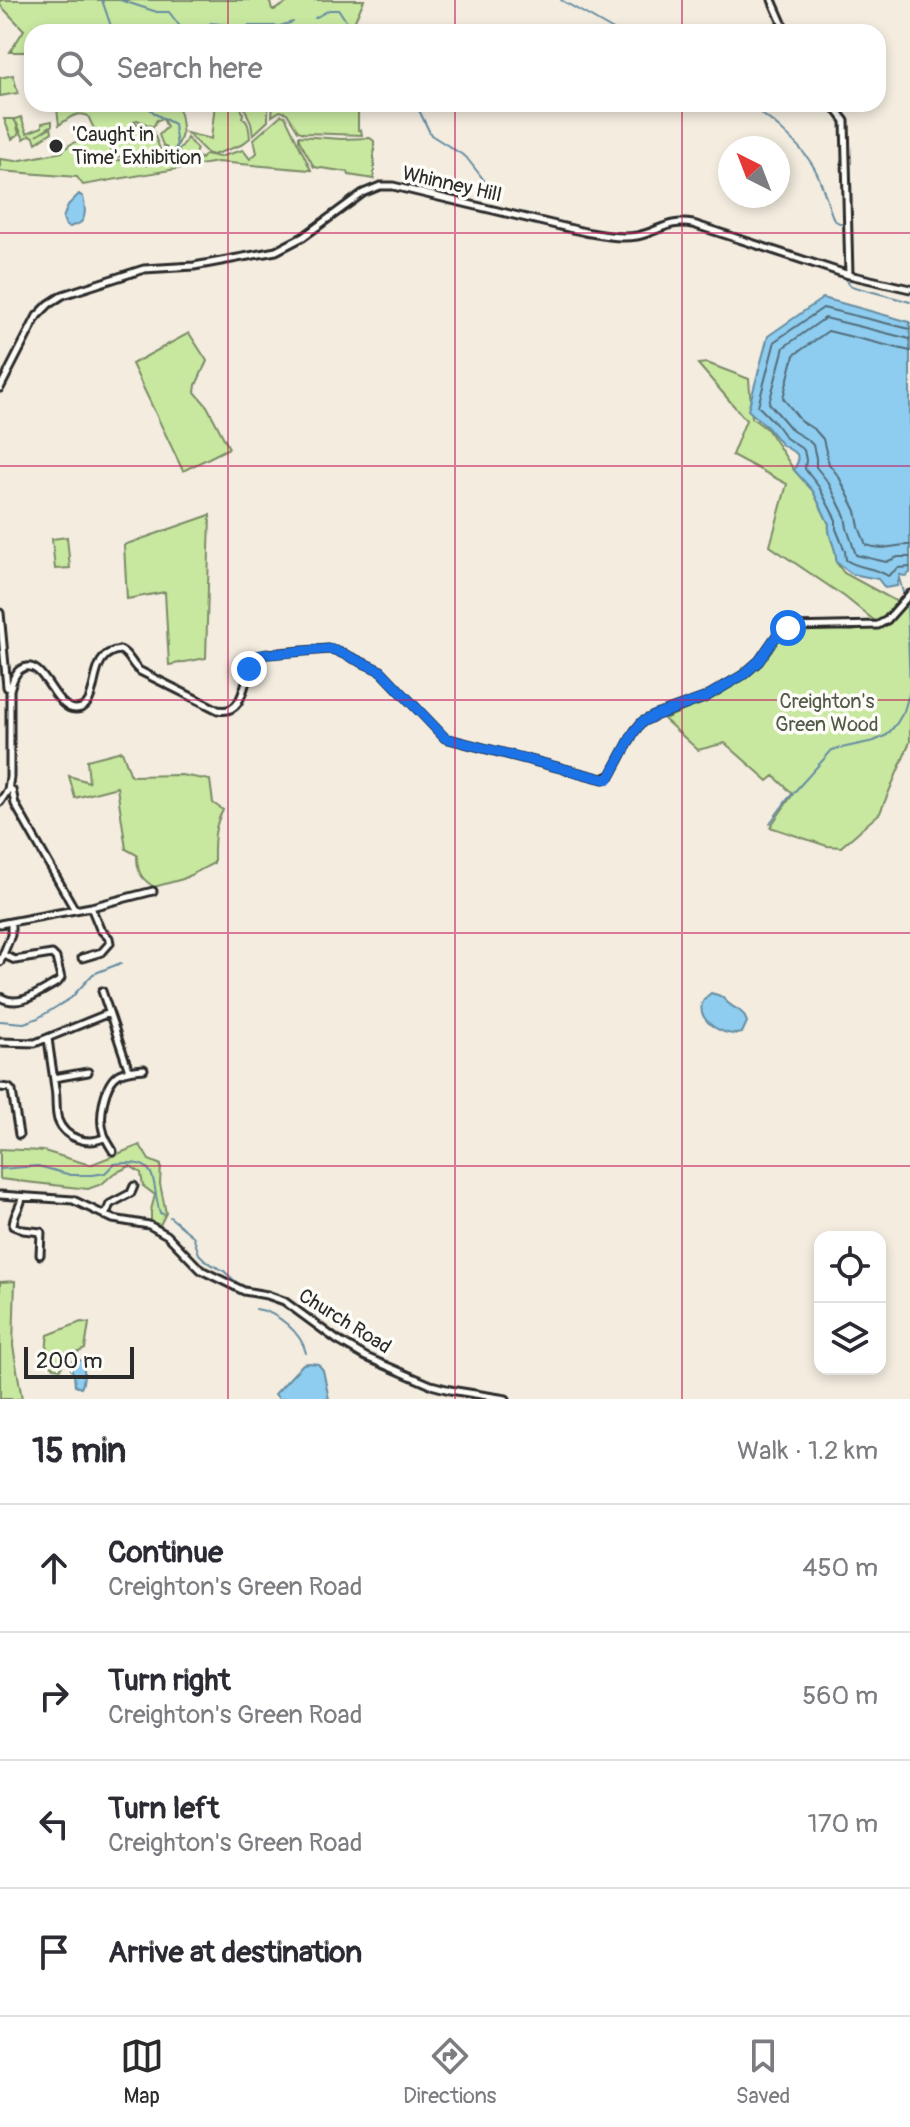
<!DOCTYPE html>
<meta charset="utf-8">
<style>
body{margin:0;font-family:Pangolin,sans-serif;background:#f7f7f7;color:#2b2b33}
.controls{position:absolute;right:24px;bottom:24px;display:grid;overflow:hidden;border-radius:16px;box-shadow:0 4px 12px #0003}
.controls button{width:72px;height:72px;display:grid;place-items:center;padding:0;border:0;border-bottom:2px solid #e1e1e2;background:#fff;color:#2b2b33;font:40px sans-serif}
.compass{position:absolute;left:718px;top:136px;width:72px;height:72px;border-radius:50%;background:#fff;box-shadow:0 4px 12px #0003;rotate:318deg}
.scale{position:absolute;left:24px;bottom:20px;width:110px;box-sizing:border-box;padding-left:8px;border:4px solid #2b2b2b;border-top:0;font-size:22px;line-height:28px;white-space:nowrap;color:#2b2b2b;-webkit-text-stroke:6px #fdfcf7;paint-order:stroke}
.stop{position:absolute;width:24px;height:24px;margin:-18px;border:6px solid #1a73e8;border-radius:50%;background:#fff}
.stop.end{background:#1a73e8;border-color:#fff;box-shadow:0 2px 8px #0008}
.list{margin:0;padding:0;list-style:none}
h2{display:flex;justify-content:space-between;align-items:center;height:104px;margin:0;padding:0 32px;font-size:34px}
h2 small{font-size:26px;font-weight:400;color:#7c7c81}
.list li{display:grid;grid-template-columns:52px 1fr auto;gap:24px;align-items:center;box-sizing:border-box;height:128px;padding:0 32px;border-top:2px solid #e1e1e2}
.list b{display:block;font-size:30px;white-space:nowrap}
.list p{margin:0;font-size:26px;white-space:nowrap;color:#7c7c81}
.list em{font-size:26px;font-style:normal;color:#7c7c81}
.icon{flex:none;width:44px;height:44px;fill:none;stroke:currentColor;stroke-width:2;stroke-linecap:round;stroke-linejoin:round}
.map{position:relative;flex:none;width:910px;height:1399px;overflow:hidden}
.search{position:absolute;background:#fff;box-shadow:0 4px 12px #0003;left:24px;right:24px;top:24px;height:88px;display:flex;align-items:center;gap:20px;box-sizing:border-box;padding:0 28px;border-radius:24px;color:#7c7c81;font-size:30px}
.sheet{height:616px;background:#fff}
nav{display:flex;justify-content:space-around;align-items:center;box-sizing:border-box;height:112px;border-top:2px solid #e1e1e2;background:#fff;font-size:22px;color:#7c7c81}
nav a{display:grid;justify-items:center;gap:4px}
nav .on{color:#2b2b2b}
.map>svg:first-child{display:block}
.green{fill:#c8e8a0;stroke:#7a8a66;stroke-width:2}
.water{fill:#8ecdef;stroke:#668ca1;stroke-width:2}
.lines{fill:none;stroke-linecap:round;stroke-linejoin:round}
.shore{stroke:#536c79;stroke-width:2}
.stream{stroke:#668ca1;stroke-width:2}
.minor-casing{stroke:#2b2b2b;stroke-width:11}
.minor{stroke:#fdfcf7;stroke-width:5}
.route{stroke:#1a73e8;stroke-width:10}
.grid{fill:none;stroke:#c2185b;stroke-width:2;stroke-opacity:0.55}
.poi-dot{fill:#2b2b2b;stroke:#fdfcf7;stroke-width:3}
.labels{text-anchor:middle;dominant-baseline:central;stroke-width:7;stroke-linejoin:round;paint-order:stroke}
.poi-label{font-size:20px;fill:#2b2b2b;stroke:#fdfcf7;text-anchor:start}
.street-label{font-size:20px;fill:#2b2b2b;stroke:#fdfcf7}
.park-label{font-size:20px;fill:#525a48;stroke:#fdfcf7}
</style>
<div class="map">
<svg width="910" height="1399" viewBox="0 0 910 1399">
<rect width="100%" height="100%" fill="#f3ecdf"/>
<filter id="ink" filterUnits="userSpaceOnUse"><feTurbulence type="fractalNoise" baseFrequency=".0125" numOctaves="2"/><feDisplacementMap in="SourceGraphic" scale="16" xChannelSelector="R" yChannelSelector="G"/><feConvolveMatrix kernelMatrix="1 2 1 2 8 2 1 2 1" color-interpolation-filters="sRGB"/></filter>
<g filter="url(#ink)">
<!-- green -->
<path class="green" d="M0 0H269L272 9 274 10 292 0H364L350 32H32V52H10L24 30 0 5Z
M13 75 18 93 0 96V78Z
M93 104H109L112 106 113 104H184L179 109C183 127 185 139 172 152L163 145 159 135 167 127 163 119 157 120 153 127 137 120 134 122 153 131 160 149 139 154 141 161 124 156 116 157 115 148 111 149 112 157 107 159V161C113 161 121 159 127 160 134 162 139 165 146 165 163 165 180 153 187 138L197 149 195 154 201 159 205 154 219 157 243 150 250 159 257 153 254 139 281 115 285 116 311 170 217 162 83 185 77 177 0 171V159L16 161 62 152C71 140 88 137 102 138L101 135 96 133 88 116C77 111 69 118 59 125L57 109 96 108Z
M215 104H240L243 114 242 118C249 121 249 130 250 138L241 145 213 155 207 153 187 133 211 139Z
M243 104H268V121L253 135 251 123Z
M273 104H370L371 111H358V130H361L362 135 304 133 298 131 287 113 280 111 272 116Z
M21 117 27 133 42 127V123L52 121V125L37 135 51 127 52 132 36 143 34 137 30 135 24 139 16 122 19 134 12 139 4 119H14L15 122V119Z
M299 136 341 139 370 138 374 141V179L349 175 348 172 314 167 299 140Z
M189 333 207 361 196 385 195 392 207 406 229 448 183 471 132 364Z
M707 363 749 379 752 418 768 430 794 470 813 491 829 524C827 538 838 548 836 562L844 573 901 604 910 597V742L880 813 841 847 827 846 770 827 793 794 774 776 768 781 725 743 698 750 664 719 705 701 747 675 764 659 774 643 792 631 813 629 852 631 881 626 845 597 770 546 787 484 732 455 746 420 698 364Z
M210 515 206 658 169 665 165 592 127 599 124 545Z
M67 537 70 568 55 569 52 539Z
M122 751 131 776 181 775 210 780 213 803 223 810C213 828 214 843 214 863L183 879 154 887C140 878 137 871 137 855L126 849 117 787 75 798 69 776 89 782 87 760Z
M140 1145 149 1160 161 1165 160 1184 166 1213 160 1225 151 1222V1210L155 1195 143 1186 141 1173 130 1166 113 1174 102 1184 88 1189 0 1179V1149L44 1151 90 1165Z
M15 1281 13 1346 22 1399H0V1282Z
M81 1322 89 1323 85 1349 63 1359 60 1362 62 1366 60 1369 54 1368C45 1360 46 1346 48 1335Z"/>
<!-- water -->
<path class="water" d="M79 194 83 197C85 204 87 218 80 223 77 225 73 225 70 227L66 226 63 218 68 205Z
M823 298 910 322V573L905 576 900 575 897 586 885 588 878 579 852 574 836 562C838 548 827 538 829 524L813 491 794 470 798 461 797 454 781 444 768 428 748 410 768 336Z
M711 993C722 996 721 996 728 1003 737 1011 743 1009 747 1022L742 1033C720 1039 684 1012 711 993Z
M76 1359 83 1361C85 1366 84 1384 81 1388L75 1386 74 1375 69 1364Z
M309 1363 318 1364 323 1370 329 1399H279L275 1394 303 1364Z"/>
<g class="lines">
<!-- shore -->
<path class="shore" d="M910 329 823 308 775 341 758 406 775 423 786 438 804 450 806 460 805 469 819 487 836 520V529L845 551 846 560C859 569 875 567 888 576L898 568 910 567
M910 339 825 318 784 347 769 403 793 431 808 440 813 445 816 458V467L828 482 845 516 847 528 856 555 886 562 898 557H910
M910 351 828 331 794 355 783 398 801 421 815 430 823 439 829 464 839 477 856 511 859 527 866 545C884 551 892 545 910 545"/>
<!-- stream -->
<path class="stream" d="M102 0 113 32
M120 0 157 12H169L182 29 190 32
M561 0 617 32
M315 18 329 10H339L348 24 356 32
M248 26H280L293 22
M196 32 211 23 230 25
M144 104 157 115 174 124 177 147 184 164
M416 104 431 135 466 157 494 193
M746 104C771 118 809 151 819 178 825 192 828 206 834 220L841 224
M845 279 851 286 910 302
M899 578 904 596
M770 823 787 800 832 750 874 741 887 735 897 723 904 711 910 691 907 601
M0 1021 24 1023 38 1018 71 998 93 974 121 963
M0 1169 38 1166 71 1175H93L105 1173 114 1164C162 1158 150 1180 160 1213L163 1214
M170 1217 193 1236 199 1254 207 1262 224 1271 236 1282
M256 1309C277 1312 301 1332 306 1353"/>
<defs>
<path id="minor" d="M772 0 786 32
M832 104 845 121 849 275
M0 388 37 316 49 304 63 295 144 269 194 266 276 251 303 237 363 193 380 186H393L585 232C602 235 620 239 637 236 658 232 669 219 693 224L849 275 910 289
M0 613 7 687 10 690V777L8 790 0 802
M10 690C12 683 14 673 21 669 44 655 53 710 76 709 103 708 84 653 120 650 130 654 131 665 140 671L218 710C247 716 243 674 255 657L267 654 328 649 335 650 381 671 445 738 603 779 611 775 634 732 642 722 654 716 704 698 743 675 759 661 779 632 790 627 878 625 887 620 910 594
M9 788 12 790 15 804 75 910
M0 924 91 907 153 891
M82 958 102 952 110 943 109 938 100 929 91 907
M0 962 11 935V922
M102 991 129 1071
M0 997C20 1009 40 991 58 982L61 978 56 958 52 954 15 960 4 955
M48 1038C50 1055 53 1072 55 1088 57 1098 55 1110 58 1120 65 1139 89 1146 105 1137
M0 1042 35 1043 109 1013
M54 1078 88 1072
M0 1087 9 1088 12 1091 19 1135
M113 1151C110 1146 106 1140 104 1134 98 1118 104 1083 119 1074 127 1070 136 1070 144 1069
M0 1195 73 1200 113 1219 149 1225 167 1235 201 1270 244 1291 267 1295 284 1301 337 1340 366 1357 431 1385 450 1390 506 1399
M22 1197C21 1208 13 1214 13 1226L23 1230 41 1232 40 1255
M105 1216 110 1204 131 1193 134 1186"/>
</defs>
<!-- minor casing -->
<use href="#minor" class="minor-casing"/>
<!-- minor -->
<use href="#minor" class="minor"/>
</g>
</g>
<g class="lines" filter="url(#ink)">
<!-- route -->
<path class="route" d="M249 669 253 659 259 655 328 649 335 650 381 671 445 738 603 779H608L611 775 634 732 642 722 654 716 704 698 743 675 759 661 779 632 788 628"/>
</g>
<!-- grid -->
<path class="grid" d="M228 0V32M455 0V32M682 0V32M228 104V1399M455 104V1399M682 104V1399M0 233H910M0 466H910M0 700H910M0 933H910M0 1166H910"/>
<!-- markers -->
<circle class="poi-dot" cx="56" cy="146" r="8"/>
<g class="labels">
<!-- poi labels -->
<g class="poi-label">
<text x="72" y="134">'Caught in<tspan x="72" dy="23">Time' Exhibition</tspan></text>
</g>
<!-- street labels -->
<g class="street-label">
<text transform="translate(452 184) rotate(13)">Whinney Hill</text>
<text transform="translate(345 1321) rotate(32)">Church Road</text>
</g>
<!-- park labels -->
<g class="park-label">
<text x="827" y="701">Creighton's<tspan x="827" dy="23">Green Wood</tspan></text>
</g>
</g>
</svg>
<div class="controls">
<button><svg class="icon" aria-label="locate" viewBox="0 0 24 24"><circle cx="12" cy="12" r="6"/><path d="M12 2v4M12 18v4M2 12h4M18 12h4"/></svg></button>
<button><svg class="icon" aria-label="layers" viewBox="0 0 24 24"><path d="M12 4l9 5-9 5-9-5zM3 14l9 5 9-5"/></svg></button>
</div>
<svg class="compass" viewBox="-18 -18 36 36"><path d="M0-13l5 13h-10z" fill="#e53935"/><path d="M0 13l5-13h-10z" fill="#7c7c81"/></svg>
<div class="scale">200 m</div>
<div class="stop" style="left:788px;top:628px"></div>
<div class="stop end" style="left:249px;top:669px"></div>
<div class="search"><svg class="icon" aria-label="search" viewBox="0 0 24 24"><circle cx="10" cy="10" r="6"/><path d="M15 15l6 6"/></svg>Search here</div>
</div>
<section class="sheet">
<h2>15 min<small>Walk · 1.2 km</small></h2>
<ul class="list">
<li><svg class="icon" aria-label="ahead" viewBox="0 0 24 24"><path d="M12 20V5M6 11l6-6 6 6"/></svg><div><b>Continue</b><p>Creighton's Green Road</p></div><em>450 m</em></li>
<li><svg class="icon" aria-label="right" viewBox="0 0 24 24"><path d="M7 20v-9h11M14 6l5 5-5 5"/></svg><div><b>Turn right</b><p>Creighton's Green Road</p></div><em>560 m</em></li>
<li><svg class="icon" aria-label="left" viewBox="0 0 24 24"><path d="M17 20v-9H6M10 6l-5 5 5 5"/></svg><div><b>Turn left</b><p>Creighton's Green Road</p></div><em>170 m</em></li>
<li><svg class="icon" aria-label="arrive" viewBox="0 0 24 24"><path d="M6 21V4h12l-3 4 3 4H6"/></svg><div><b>Arrive at destination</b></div></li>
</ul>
</section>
<nav>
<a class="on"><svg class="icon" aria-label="map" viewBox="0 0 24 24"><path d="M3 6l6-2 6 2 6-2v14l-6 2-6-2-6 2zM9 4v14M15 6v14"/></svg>Map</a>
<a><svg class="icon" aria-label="directions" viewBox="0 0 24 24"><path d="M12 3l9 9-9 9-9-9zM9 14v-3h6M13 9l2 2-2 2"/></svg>Directions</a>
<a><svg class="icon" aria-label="saved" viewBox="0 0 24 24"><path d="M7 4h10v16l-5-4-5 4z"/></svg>Saved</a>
</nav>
